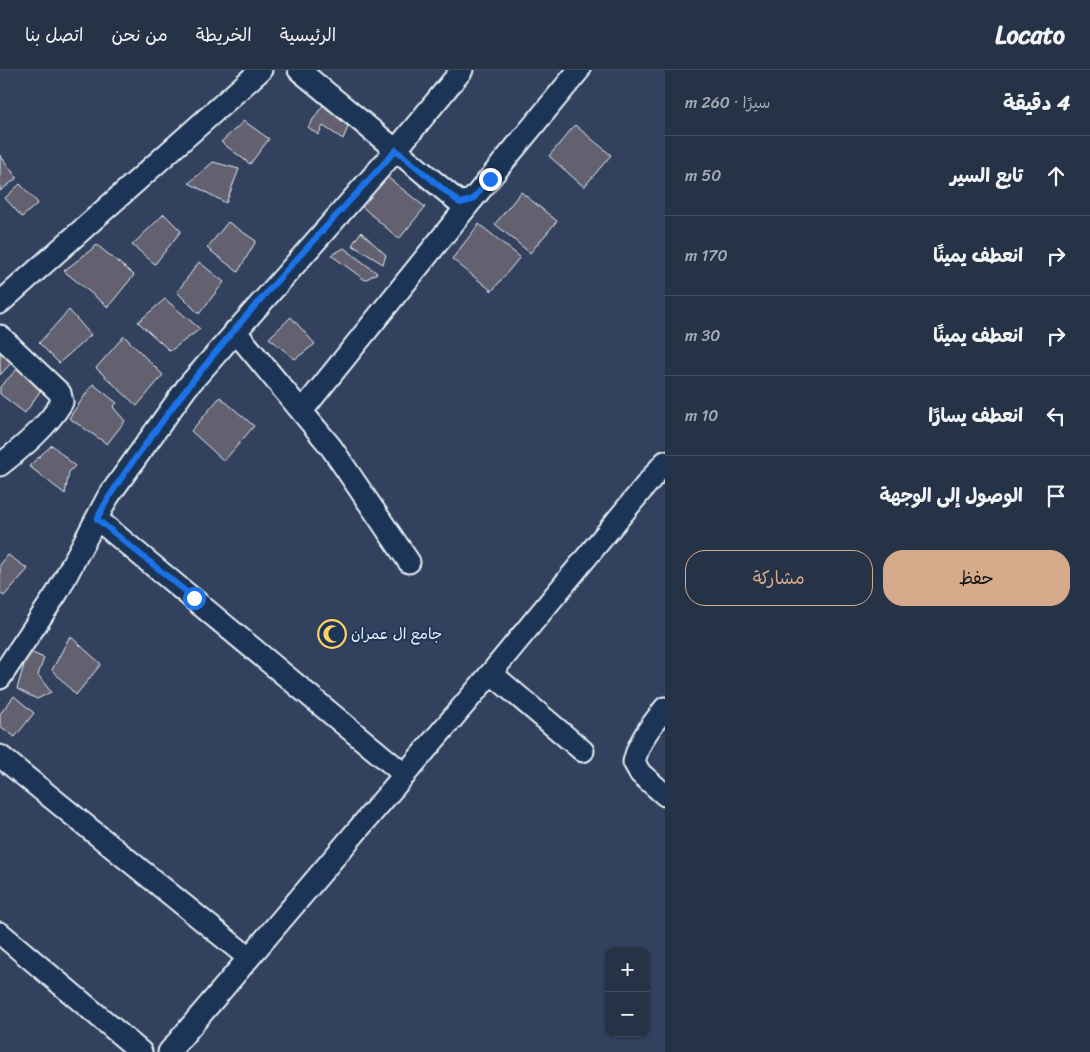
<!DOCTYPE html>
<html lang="ar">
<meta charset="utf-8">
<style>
body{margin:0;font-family:Sriracha,"Playpen Sans Arabic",sans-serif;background:#2e3a4d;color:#f1f3f6;direction:rtl}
.controls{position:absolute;right:15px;bottom:15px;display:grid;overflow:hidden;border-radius:10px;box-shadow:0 1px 4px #0004}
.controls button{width:45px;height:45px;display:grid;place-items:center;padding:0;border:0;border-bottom:1px solid #424d5f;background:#263246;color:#f1f3f6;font:25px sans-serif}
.stop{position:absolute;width:15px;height:15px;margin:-11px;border:4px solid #1a73e8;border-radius:50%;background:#fff}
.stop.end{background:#1a73e8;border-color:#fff;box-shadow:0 1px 5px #0008}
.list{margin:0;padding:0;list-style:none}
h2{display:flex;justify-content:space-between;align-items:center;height:65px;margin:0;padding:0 20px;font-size:21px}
h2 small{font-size:16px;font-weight:400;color:#a4aab3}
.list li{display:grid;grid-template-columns:32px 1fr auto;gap:15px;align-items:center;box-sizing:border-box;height:80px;padding:0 20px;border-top:1px solid #424d5f}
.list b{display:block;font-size:19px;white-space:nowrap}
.list em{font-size:16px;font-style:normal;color:#a4aab3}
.actions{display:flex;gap:10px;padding:15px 20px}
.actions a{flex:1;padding:11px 0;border:1px solid #d6ab8b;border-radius:20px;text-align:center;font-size:18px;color:#d6ab8b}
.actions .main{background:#d6ab8b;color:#111}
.icon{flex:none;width:28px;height:28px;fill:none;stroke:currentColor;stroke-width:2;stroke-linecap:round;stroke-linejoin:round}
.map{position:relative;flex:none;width:665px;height:982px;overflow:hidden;direction:ltr}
header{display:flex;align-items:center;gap:30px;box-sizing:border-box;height:70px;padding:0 25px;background:#263246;border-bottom:1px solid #424d5f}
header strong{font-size:24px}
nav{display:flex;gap:28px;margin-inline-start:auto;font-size:18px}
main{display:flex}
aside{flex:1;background:#263246}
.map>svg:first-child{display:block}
.building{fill:#646070;stroke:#e8f1f8}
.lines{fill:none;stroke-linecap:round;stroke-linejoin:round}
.street-casing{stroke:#e8f1f8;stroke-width:25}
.street{stroke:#1d3557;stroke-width:21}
.route{stroke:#1a73e8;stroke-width:6}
.labels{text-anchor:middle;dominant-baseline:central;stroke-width:4;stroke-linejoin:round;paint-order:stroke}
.poi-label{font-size:15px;fill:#e8f1f8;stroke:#1d3557;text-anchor:start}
</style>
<header>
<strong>Locato</strong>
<nav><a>الرئيسية</a><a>الخريطة</a><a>من نحن</a><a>اتصل بنا</a></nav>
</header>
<main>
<aside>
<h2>4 دقيقة<small>سيرًا · 260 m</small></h2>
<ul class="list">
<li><svg class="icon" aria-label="ahead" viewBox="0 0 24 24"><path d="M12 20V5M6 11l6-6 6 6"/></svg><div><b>تابع السير</b></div><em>50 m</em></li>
<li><svg class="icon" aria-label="right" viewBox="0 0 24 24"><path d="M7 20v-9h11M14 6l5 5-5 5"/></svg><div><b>انعطف يمينًا</b></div><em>170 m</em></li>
<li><svg class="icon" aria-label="right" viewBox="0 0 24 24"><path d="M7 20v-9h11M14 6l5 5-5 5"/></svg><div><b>انعطف يمينًا</b></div><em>30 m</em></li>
<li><svg class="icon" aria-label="left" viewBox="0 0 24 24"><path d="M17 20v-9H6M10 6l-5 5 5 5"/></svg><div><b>انعطف يسارًا</b></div><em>10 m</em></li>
<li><svg class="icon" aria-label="arrive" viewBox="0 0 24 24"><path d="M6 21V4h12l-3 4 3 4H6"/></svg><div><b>الوصول إلى الوجهة</b></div></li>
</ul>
<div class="actions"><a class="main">حفظ</a><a>مشاركة</a></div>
</aside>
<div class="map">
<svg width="665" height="982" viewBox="0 0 665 982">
<rect width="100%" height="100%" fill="#32425e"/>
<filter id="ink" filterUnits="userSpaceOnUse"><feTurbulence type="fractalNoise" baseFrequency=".02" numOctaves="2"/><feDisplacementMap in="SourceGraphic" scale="10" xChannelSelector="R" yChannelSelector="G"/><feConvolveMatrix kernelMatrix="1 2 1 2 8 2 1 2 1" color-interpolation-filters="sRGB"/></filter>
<g filter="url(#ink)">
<!-- building -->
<path class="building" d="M325 32 351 50 343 69 323 56 318 65 308 57Z
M244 51 269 69 250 94 221 72Z
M575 55 611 85 584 117 549 86Z
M0 85 17 108 0 121Z
M213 92 239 99 226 133 189 113Z
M386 106 425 137 399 169 358 133Z
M20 114 38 133 22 147 5 128Z
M521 122 557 151 530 183 495 154Z
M164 144 181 161 155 194 132 175Z
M228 152 256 171 238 202 207 178Z
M479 154 520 187 492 221 452 189Z
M361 162 386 185 383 194 352 175Z
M97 175 134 205 108 237 64 201Z
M344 178 377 203 365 210 331 185Z
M199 192 224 212 199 244 177 222Z
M165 229 200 259 170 281 138 252Z
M69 240 91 265 59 293 39 273Z
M291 247 315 274 295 289 269 268Z
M124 266 163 305 137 336 96 298Z
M0 277 14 290 0 305Z
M21 295 43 317 25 343 0 324V317Z
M93 314 117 333 113 337 125 351 107 374 69 348Z
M220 327 254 356 224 391 191 361Z
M52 375 75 396 69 402 65 424 29 396Z
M8 485 28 499 4 526 0 523V495Z
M70 566 101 594 76 625 52 600Z
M28 581 44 588 38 605 51 622 37 629 17 619Z
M14 626 34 643 15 667 0 656V644Z"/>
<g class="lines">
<defs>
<path id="street" d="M299 0 460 133 472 130 579 0
M0 233 261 0
M235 261 331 377 409 492
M0 266 60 323 62 332C47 357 23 377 0 395
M302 341 472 130
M97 449 405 705
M491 603 583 681
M0 608 57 523 108 427 187 317 396 80 462 0
M665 638C651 656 639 670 634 692L640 703 665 725
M0 686 249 888
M0 863 141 982
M169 982 491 603 665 392"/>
</defs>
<!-- street casing -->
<use href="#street" class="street-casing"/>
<!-- street -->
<use href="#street" class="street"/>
</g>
</g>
<g class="lines" filter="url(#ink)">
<!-- route -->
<path class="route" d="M194 528 97 449C113 417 135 389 156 360 227 260 314 171 396 80L460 133 472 130 490 109"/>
</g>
<!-- icons -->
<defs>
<symbol id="mosque-ring" viewBox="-11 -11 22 22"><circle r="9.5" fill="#1d3557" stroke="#ffd166" stroke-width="1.5"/><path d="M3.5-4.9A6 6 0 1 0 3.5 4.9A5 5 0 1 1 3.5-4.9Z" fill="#ffd166"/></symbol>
</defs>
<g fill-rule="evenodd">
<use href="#mosque-ring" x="316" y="548" width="32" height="32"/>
</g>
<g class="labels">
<!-- poi labels -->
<g class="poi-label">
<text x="351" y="564">جامع ال عمران</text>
</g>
</g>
</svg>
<div class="controls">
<button>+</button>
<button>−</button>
</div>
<div class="stop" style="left:194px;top:528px"></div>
<div class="stop end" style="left:490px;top:109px"></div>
</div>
</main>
